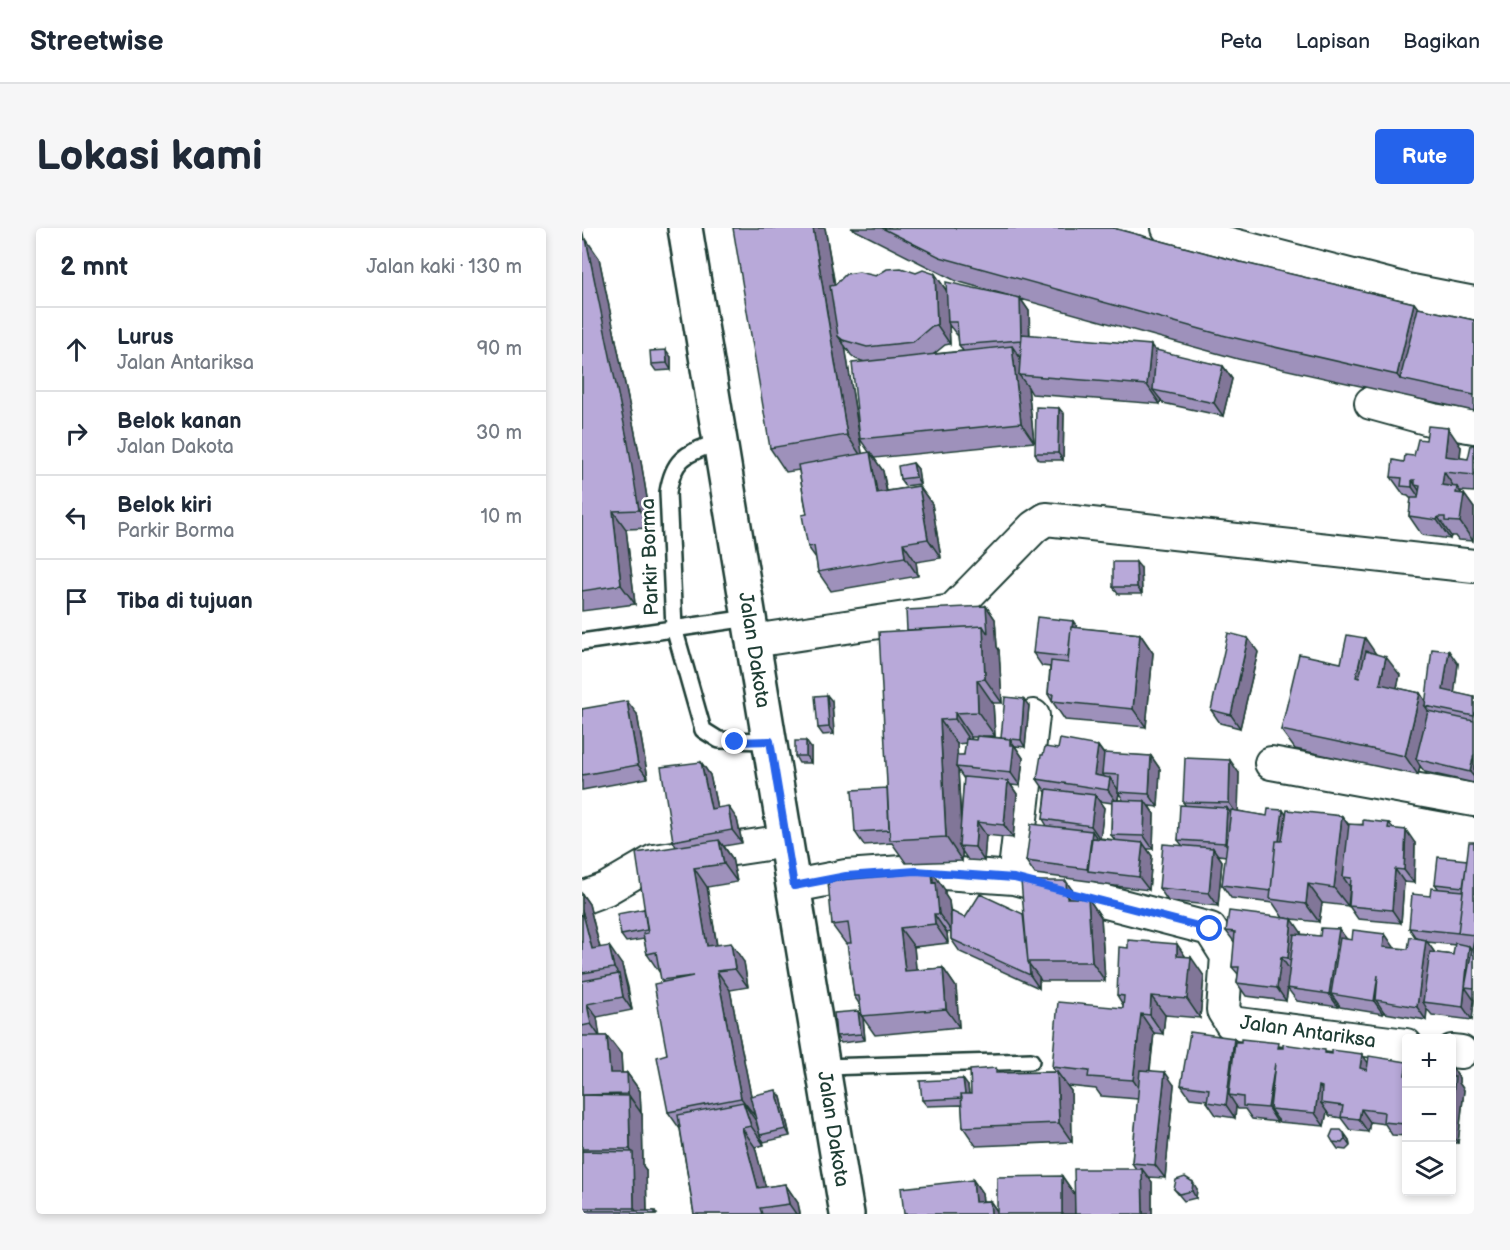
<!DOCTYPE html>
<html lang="id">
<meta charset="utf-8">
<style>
body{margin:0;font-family:"Balsamiq Sans",sans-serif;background:#f6f6f7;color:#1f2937}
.controls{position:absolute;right:18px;bottom:18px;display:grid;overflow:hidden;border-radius:6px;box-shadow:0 3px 9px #0003}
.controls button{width:54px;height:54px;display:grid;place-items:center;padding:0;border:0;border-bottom:2px solid #e0e1e3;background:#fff;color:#1f2937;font:30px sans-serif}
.stop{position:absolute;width:18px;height:18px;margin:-14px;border:4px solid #2563eb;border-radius:50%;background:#fff}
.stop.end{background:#2563eb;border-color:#fff;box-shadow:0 2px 6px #0008}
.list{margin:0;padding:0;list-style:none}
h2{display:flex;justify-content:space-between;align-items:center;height:78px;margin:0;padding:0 24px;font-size:26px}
h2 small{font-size:20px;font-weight:400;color:#747a83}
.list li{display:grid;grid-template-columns:39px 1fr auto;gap:18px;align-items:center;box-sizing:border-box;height:84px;padding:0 24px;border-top:2px solid #e0e1e3}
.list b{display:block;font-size:22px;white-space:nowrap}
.list p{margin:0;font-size:20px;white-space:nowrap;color:#747a83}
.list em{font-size:20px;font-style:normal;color:#747a83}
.icon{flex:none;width:33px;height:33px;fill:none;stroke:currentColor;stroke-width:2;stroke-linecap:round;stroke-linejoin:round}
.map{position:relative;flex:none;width:892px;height:986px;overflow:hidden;border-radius:6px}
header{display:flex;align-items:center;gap:36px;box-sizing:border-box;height:84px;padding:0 30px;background:#fff;border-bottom:2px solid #e0e1e3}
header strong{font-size:28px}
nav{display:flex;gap:33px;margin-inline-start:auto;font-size:21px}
.intro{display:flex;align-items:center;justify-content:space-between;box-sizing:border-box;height:144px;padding:0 36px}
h1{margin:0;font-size:42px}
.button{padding:15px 27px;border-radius:6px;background:#2563eb;color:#fff;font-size:21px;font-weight:700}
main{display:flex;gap:36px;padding:0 36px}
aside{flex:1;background:#fff;border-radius:6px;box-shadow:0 3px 9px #0003}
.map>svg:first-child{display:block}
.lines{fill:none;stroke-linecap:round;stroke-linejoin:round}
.lane-casing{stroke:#1f3d34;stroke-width:20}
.street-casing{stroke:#1f3d34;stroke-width:36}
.secondary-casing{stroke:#1f3d34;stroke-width:38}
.lane{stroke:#fff;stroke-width:15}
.street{stroke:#fff;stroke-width:32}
.secondary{stroke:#fff;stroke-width:33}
.wall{fill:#9e91bb;stroke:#1f3d34;stroke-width:1.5;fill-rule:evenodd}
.shaded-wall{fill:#817698;stroke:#1f3d34;stroke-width:1.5}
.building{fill:#b8a9d9;stroke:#1f3d34;stroke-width:1.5}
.route{stroke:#2563eb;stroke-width:8}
.labels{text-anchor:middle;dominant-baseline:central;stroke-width:5;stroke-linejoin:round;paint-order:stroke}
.street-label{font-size:20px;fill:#1f3d34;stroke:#fff}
</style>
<header>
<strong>Streetwise</strong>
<nav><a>Peta</a><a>Lapisan</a><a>Bagikan</a></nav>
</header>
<div class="intro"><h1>Lokasi kami</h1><a class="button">Rute</a></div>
<main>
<aside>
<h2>2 mnt<small>Jalan kaki · 130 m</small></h2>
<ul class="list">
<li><svg class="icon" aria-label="ahead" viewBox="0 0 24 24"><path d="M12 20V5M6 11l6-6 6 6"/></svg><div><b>Lurus</b><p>Jalan Antariksa</p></div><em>90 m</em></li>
<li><svg class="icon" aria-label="right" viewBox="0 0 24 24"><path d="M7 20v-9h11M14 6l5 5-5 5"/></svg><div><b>Belok kanan</b><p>Jalan Dakota</p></div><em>30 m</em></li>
<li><svg class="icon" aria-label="left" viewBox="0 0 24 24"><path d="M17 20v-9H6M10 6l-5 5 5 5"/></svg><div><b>Belok kiri</b><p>Parkir Borma</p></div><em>10 m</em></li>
<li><svg class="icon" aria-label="arrive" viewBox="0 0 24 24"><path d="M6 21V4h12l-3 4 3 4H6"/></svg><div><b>Tiba di tujuan</b></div></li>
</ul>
</aside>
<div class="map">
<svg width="892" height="986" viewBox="0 0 892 986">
<rect width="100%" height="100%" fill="#fff"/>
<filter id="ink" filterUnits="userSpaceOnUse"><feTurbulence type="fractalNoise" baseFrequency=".0167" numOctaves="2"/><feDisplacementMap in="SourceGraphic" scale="12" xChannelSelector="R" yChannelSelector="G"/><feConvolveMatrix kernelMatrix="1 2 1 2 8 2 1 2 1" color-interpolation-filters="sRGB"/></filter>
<g filter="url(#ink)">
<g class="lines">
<defs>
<path id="lane" d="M138 213C106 226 92 227 86 264L92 400 121 502 137 512 188 513
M0 414 167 390
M241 839 449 833"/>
<path id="street" d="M586 0 825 62 892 75
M789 175 851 192 892 199
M171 413 370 383 452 299 464 291 892 338
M689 535 892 572
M432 650 451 488
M212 658 264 648 334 643 432 650 628 701 645 728 641 782 649 795 824 817
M0 670 24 661 72 633 204 613
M870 823 879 824"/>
<path id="secondary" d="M103 0 265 986"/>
</defs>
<!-- lane casing -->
<use href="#lane" class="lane-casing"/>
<!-- street casing -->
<use href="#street" class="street-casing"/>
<!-- secondary casing -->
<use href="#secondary" class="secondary-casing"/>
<!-- lane -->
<use href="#lane" class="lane"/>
<!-- street -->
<use href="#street" class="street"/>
<!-- secondary -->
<use href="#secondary" class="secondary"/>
</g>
<!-- wall -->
<path class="wall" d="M0 0 2 11 17 30 59 234 70 300 44 301 53 376 0 383Z
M243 0 253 57 294 48 334 45 353 46 364 62 438 70 447 83 448 107 574 124 641 138 650 151 641 188 581 175 579 172 578 176 450 166 446 159 452 214 292 230 301 243 305 263 337 258 350 276 359 330 334 334 336 348 249 363 236 344 234 330 226 319 225 286 217 242 204 244 188 220ZM367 97 375 107H376L377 117 381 123 352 126 363 117 368 116ZM263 118 269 127 274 131 283 134 278 211ZM278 211 287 224 280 226Z
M269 0H531L658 34 832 75 836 80 892 92V183L656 131 374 53Z
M89 129V142L74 143 69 136Z
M482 186 481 232H457L453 225Z
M892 217V264L877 263 880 266H882L892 280V306L891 313 876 312 873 308H869L868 311 840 307 827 288 829 271 826 268 822 267 809 249 822 234 832 228 879 219 878 230 886 231Z
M331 235 336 241 338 256 323 258 318 251Z
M559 340 560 366H536L531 359Z
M404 378 413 391 415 419 417 422 420 475H411L413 508H400L419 510 447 478 443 519 433 518 441 530 438 558 429 557 435 566 431 610 404 607 402 633 386 632 380 623V633L324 635 310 615 282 617 273 604 305 560 325 402ZM389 509H395L394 512 389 511ZM384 515 382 527 375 528V516ZM376 542 382 551 379 594Z
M491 393 496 400 558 406 571 425 564 499 483 492 470 473 466 466 468 439 460 438 451 425Z
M676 424 658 500 638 495 629 482Z
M793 426 818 447 815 460 838 465 843 473 876 436 872 465 892 469V555L843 544 838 538 836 547 713 521 699 502 759 435Z
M250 473 252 506 241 507 236 500Z
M0 481 55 486 66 550 0 562Z
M516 518 522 526 569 528 578 541 576 579 567 578 572 586 571 621H565L570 628 567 662 516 656 514 654 453 646 444 633 465 598 461 591 464 564 455 551 461 527 476 521ZM537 565 541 572H536ZM517 573 530 575 529 607 533 612 518 610 522 580Z
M229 520V535H217L213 528Z
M119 534 128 547 135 580 155 591 160 615 142 618 150 630 155 654 125 659 135 717 162 734 166 759 148 762 169 868 199 869 208 908 182 914 180 911 182 917 173 919 183 959 203 956 216 975 218 986H112L98 901 86 884 85 826 81 754 78 745 65 726 62 711 44 714 39 707 62 681 94 619 91 613Z
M657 545 656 583 685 588 704 586 760 588 767 597 807 595 811 600 833 615 832 655 822 654 819 695 776 691 767 678 769 660 768 659 766 678 740 675 737 694 701 690 691 675 649 670 640 657 644 628 636 627 640 633 636 678 586 673 577 660 600 617 596 612 603 577 601 574Z
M892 614V772L890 792 850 787 845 781 844 792 803 785 802 784 801 786 758 779 757 777 756 779 715 773 706 761 704 773 664 768 655 755 656 746 650 739 653 715 644 703 719 704V706L770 712 803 706 812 720 826 721 834 710 827 700 848 668 856 660 853 656 885 632ZM845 714 873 717 871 727 853 725Z
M363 662V667L367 673 369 688 383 690 441 686 496 670H506L519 689 523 753H459L457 749V760L378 724 369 711V704L365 705 366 715 332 719 334 742 361 740 374 759 377 799 293 807 281 790 283 812 259 815 254 808 279 787 278 777 272 768 266 716H264L250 697Z
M0 666 7 676 18 720 40 737 46 759 50 782 15 789 17 808H25L39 826 40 845H45L58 863 59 885 60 886 61 938 64 942 65 983H73L75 986H0Z
M604 729 622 748 618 790 583 787 581 806 572 805 568 842 592 857 583 950 566 949 570 954V986H322L391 952 400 965 401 973H408L415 983 480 948 493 967 554 941 550 935 556 871 519 868 514 861 485 858 489 863 490 914 394 918 381 899 380 877 345 878 340 872 386 858 387 866H389L414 840 417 845 473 844 470 839 541 780V777L535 767Z
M652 810 655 814 746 826 786 834H825V908L810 907 803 896 788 894 786 904 768 902 759 890 748 888 745 884 742 898 697 894 696 892 695 894 670 891 663 881H656L654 878 653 890 634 887 625 874V872L608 870 599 857Z
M870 839 877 850V855L882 862 876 915H870Z
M762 905 767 912 768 918 764 922 756 921 751 914Z
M592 961H615L614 970 602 973Z"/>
<!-- shaded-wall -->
<path class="shaded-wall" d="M231 0H243L262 113 256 108 263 118 281 231 265 207Z
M4 11 17 30 59 234 70 300 57 282Z
M353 46 366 65V94L367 97 368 116 355 97Z
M438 70 447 83 448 125 439 112Z
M832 75 849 98 818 151 815 147Z
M569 117 582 135 571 162 579 172 578 176 565 157Z
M430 118 443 137 437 147 446 159 452 214 439 195Z
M84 122 89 129V142L85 135Z
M641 138 650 151 641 188 632 175Z
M477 180 482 186 481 232 476 225Z
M866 200 879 219 876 245 863 228Z
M288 224 301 243 308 284 295 265Z
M331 235 336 241 338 256 334 249Z
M862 244 874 262 875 259 882 269V266L892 280V306L891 313 878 294 860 257Z
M830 252 843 271V278L830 259Z
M337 258 350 276 359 330 346 311Z
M31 283 44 301 53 376 39 357Z
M856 289 869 308 868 311 855 292Z
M321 315 334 334 336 348 323 329Z
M554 334 559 340 560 366 555 359Z
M404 378 413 391 415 419 417 422 420 475 403 451 401 398Z
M491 393 500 406 487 429Z
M558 406 571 425 564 499 551 481Z
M666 410 676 424 658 500 649 487Z
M783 410 796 429 787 468 774 449Z
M867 423 876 436 871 476 861 462Z
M804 429 818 447 811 475 798 456Z
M395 452 411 475 413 508 396 484Z
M838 465 847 479 843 478 850 488 834 531 838 538 836 547 823 528Z
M245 467 250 473 252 506 247 499Z
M442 471 447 478 443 519 439 512Z
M45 473 55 486 66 550 56 537Z
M373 485 389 509V515L373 491Z
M358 492 375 516 376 539H374L376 542 380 619 377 618 380 623V633L364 609Z
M428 511 441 530 438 558 429 545Z
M224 513 229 520V535L224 528Z
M516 518 525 531 520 546 523 549 512 547Z
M892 526V549L888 544Z
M569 528 578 541 576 579 567 566Z
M648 532 657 545 656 588 647 575Z
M119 534 128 547 138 594 129 581Z
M528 550 537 563 536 564 537 565 535 575 526 562Z
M426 553 435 566 431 610 422 597Z
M513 567 522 580 518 611 509 598Z
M563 573 572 586 571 621 562 608Z
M146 578 155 591 160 615 150 602Z
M645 580 654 593 652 628 643 615Z
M701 582 710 595 691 663Z
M760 588 773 607 761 649 768 659 766 678 752 660Z
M395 594 404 607 402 633 393 619Z
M824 602 833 615 832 655 822 642Z
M510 603 519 616 507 643 505 641Z
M137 612 150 630 155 654 142 636Z
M561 615 570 628 567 662 557 649Z
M631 620 640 633 636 678 627 665Z
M112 640 125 659 138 737 125 718Z
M813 641 822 654 819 695 810 682Z
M350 643 363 662V667L367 673 370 704 357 686 351 655Z
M484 653 497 672 485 670Z
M726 656 740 675 737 694 724 676Z
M0 666 7 676 23 740 10 721 0 682Z
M506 670 519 689 523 753 510 734Z
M352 686 365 705 366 715 353 696Z
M710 691 719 704 716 743 706 730Z
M318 700 332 719 336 762 323 743Z
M757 701 767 714 749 766 757 777 756 779 747 766Z
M803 706 812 719 810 732 801 719Z
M844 712 853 725 841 774 845 781 844 792 835 779Z
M149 715 162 734 166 759 153 741Z
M595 716 608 735 609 729 622 748 618 790 605 771 595 728Z
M27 718 40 737 50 782 41 769 37 747 32 740Z
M887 718 892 724 883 759 892 772 890 792 881 779Z
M699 729 708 742 704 773 695 760Z
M447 736 457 749V760L448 747Z
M361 740 374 759 377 799 364 781Z
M135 743 148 762 173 888 159 870Z
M796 747 794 772 802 784 801 786 792 773Z
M569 768 583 787 581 806 568 787Z
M5 776 15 789 18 809 9 796Z
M276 783 281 790 283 812 279 806Z
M559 786 572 805 564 871 551 852Z
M25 808 39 826 41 863 28 845Z
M652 810 662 823 647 867 654 878 653 890 644 877Z
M780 826 789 839 787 854 778 840Z
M693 835 688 881 696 892 695 894 686 880Z
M870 839 877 850V855L882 862 876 915 870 907Z
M475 844 489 863 490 914 477 895Z
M583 844 592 857 583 950 573 937Z
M45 845 58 863 59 885 46 866Z
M381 851 386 858 388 877 383 870Z
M737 858 747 872 739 875 745 884 742 898 733 885Z
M194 862 199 869 208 908 204 901Z
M47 868 60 886 61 938 64 942 65 986H56L52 980 51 926 48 921Z
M161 874 174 893 178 907 182 917 169 898Z
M779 881 788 894 786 904 777 891Z
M160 900 173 919 189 979 176 960Z
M762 905 767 912 768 918 763 911Z
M560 941 570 954V986H561Z
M480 948 493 967V986H480Z
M391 952 400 965 402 986 393 974Z
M611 954 615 961 614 970 610 963Z
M203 956 216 975 218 986H214L207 976Z
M408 973 417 986H409Z"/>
<!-- building -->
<path class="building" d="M151 0H231L265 207 188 220Z
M300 0H531L658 34 832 75 815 147 640 107 358 29Z
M4 11 46 215 57 282 31 283 39 357 0 363V12Z
M319 40 334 45 341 42 353 46 355 97 350 98 331 114 285 119 261 112 256 108 248 58 253 57 264 46 277 44 294 48 305 41Z
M364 54 438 70 439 112 377 117 375 94H366Z
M836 80 892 92V167L818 151Z
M440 106 569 117 565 157 437 147Z
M430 118 439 195 278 211 270 135Z
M84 122 85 135 69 136 68 123Z
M574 122 641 138 632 175 571 162Z
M454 179 477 180 476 225H453Z
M846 198 866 200 863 228 886 231 889 217H892V247L862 244 860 257 875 259 874 265 882 266 878 294 863 293V289H856L855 292 827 288 829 270H836L838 258 833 257V252H830V259L819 258 820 250 809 249 811 232 822 234 823 227 832 228 836 211 844 212Z
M288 224 295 265 337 258 346 311 321 315 323 329 236 344 232 318 226 319 220 287 225 286 216 237Z
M331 235 334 249 318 251 316 238Z
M531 334H554L555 359H531Z
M404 378 406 406 401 398 325 402 324 382Z
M455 389 491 393 490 399H489L486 429 451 425Z
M401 398 403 451 395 452 396 484 373 485V491L358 492 364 609 308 612 297 404Z
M489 399 558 406 551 481 470 473 471 466H466L469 433 486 435Z
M646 405 666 410 649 487 629 482Z
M765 407 783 410 774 449 777 450 784 423 804 429 798 456 838 465 823 528 699 502 717 426 759 435Z
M850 421 867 423 861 462 892 469V488L843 478Z
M245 467 247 499 236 500 233 468Z
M423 469 442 471 439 512 419 510Z
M45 473 56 537 0 547V481Z
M846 483 892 493V526L888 544 834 531Z
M395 508 428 511V517H432L429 545 374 539 375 527H382L384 511 394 512Z
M478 511 516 518 512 547 528 550 526 562 455 551 459 527H461L463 519 476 521Z
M213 513H224V528H213Z
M522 525 569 528 567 566 536 564 537 547 520 546Z
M603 530 648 532 647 575 601 574Z
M119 534 129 581 146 578 150 602 91 613 79 539Z
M382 549 426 553 422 597 395 594 393 619 377 618Z
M305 560 307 602 273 604 270 562Z
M465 561 513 567 509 598 461 591Z
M530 572 563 573 562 608 529 607Z
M598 577 645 580 643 615 596 612Z
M686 581 701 582 697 613H694L689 663 640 657 649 582 685 588Z
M705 582 760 588 752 660 726 656 724 676 688 671 694 613H700Z
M781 592 807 595 806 600 824 602 822 642 813 641 810 682 767 678 769 650 761 649 767 596 781 597Z
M449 596 510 603 505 641 444 633Z
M510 610 561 615 557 649 506 643Z
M137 612 142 636 112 640 125 718 149 715 153 741 135 743 159 870 86 884 75 829 85 826 72 756 111 748 79 752 74 724 65 726 61 706 66 705 54 625Z
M887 614H892V707L876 705Z
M581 616 631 620 627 665 577 660Z
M856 629 885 632 881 659 853 656Z
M350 643 351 655 354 654 357 686H352L353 696 318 700 323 743 361 740 364 781 280 788 277 768H272L265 715H269L266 695 250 697 246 653Z
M439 653H484L485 670H506L510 734H446Z
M849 660 881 663 876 705 827 700 830 666 848 668Z
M398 666 441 686 446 734 447 736 448 747 369 711V683L383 690Z
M62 681 65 702 39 707 35 686Z
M0 682 10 721 27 718 32 740 0 745Z
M647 683 710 691 706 730 699 729 695 760 655 755 657 739H650L653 704 644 703Z
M739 700 757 701 747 766 705 760 712 706 738 708Z
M771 702 803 706 801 719 826 721 828 709 844 712 835 779 794 772 796 747 792 773 749 766 758 710 770 712Z
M892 711V760L883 759Z
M546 712 595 716V728L609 729 605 771 569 768 568 787 559 786 551 852 506 849 507 843 470 839 476 774 541 780 542 768 535 767 537 719 546 720Z
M873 715 887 718 881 779 841 774 848 724 871 727Z
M37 746 41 769 5 776 9 796 0 798V753Z
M276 783 279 806 254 808 252 785Z
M608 804 652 810 644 877 625 874 627 861 599 857Z
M0 808H25L28 845H45L46 866 0 867Z
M659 811 697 815 696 820H701V816L743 822V825L750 826V822L780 826 778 840 785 842 787 828 825 834 823 847H825V886L823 896 801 894 802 884 779 881 777 891 759 889 761 878 739 875 740 859 737 858 733 885 688 881 693 835 686 880 661 878V869L647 867 653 814H659Z
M414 840V845L475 844 477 895 381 899 379 866H389L388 842Z
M558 842 583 844 573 937 550 935Z
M870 849H873L870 879Z
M381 851 383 866H379L380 870 340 872 338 853Z
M194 862 204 901 178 907 168 868Z
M0 867 47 868 48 921H0Z
M161 874 169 898 160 900 176 960 203 956 207 976 178 980 180 986H112L96 887Z
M751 902H759L762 905 763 911 760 915 751 914 748 909Z
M0 923 51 924 52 980H0Z
M492 941H560L561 986H493Z
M480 948V986H415V949Z
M603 949 611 954 610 963 598 966 592 961 594 952Z
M391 952 393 974 408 973 409 986H322L319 960Z
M0 983H73V986H0Z"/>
</g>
<g class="lines" filter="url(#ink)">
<!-- route -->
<path class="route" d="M153 514 188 513 212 658 264 648 334 643 432 650 628 701"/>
</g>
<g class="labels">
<!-- street labels -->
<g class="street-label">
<text transform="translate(68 329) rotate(-92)">Parkir Borma</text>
<text transform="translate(172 422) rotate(81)">Jalan Dakota</text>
<text transform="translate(726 804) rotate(8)">Jalan Antariksa</text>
<text transform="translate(251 901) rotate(81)">Jalan Dakota</text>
</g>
</g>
</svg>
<div class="controls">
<button>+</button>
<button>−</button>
<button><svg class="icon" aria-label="layers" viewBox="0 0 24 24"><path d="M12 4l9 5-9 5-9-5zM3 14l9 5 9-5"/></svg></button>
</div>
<div class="stop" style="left:628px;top:701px"></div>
<div class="stop end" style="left:153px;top:514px"></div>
</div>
</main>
